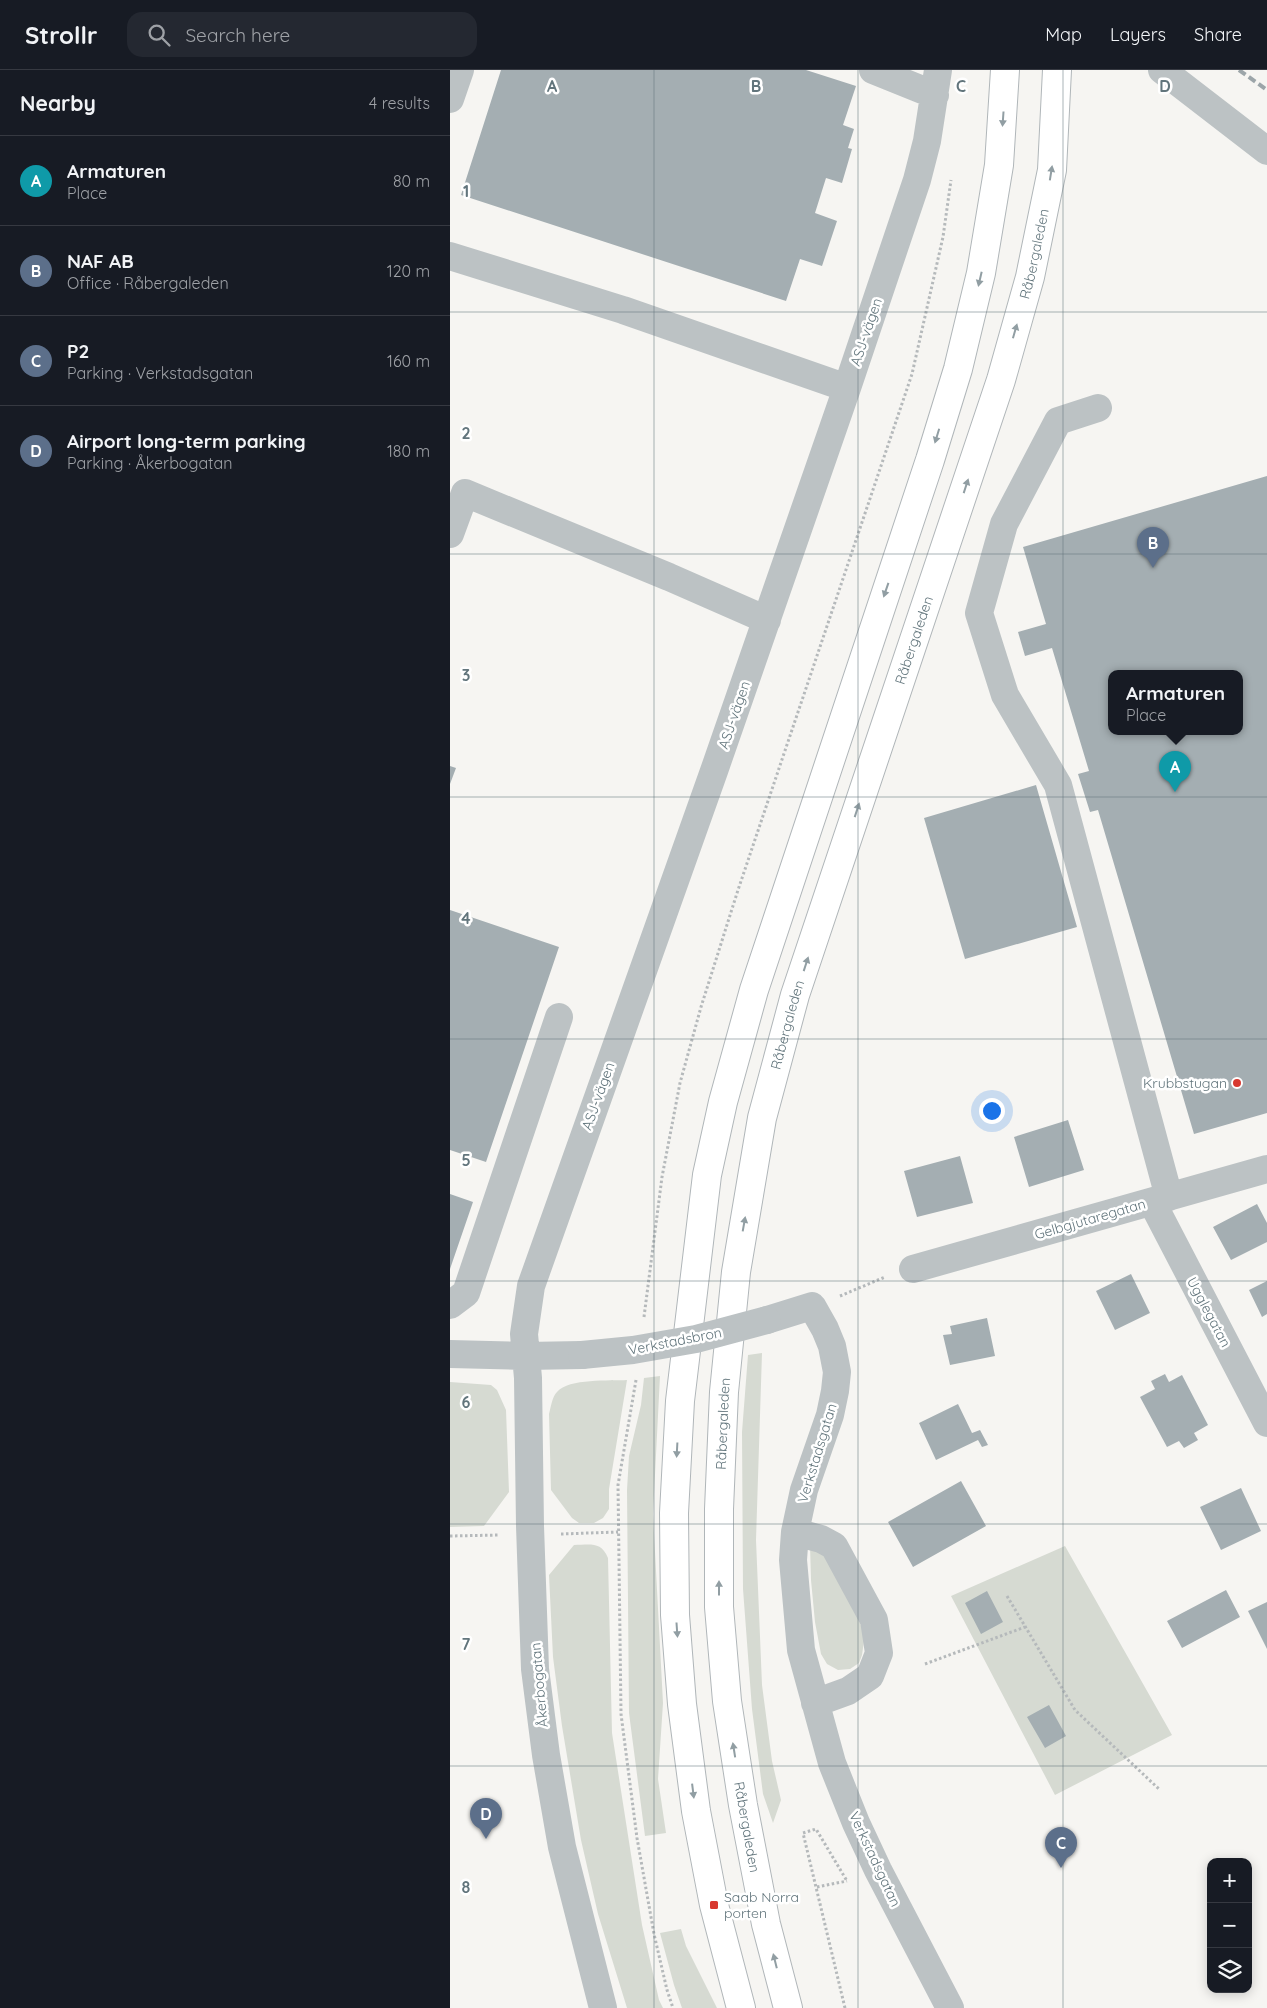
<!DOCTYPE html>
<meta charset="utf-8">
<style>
body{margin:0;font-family:Quicksand,sans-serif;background:#242831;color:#f1f3f6}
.controls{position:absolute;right:15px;bottom:15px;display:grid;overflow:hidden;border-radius:10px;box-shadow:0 2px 12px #0003}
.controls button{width:45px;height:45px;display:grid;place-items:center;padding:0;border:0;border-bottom:1px solid #363941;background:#171b24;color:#f1f3f6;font:25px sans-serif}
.you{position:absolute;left:541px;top:1040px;width:18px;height:18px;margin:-12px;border:4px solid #fff;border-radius:50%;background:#1a73e8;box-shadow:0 0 0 8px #1a73e833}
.badge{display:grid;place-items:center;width:32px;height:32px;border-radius:50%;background:#0b8043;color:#fff;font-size:16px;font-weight:700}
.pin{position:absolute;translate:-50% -41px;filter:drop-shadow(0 1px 2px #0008)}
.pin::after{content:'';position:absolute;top:26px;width:18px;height:15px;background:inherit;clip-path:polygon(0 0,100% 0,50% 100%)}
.popup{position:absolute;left:658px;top:600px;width:135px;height:65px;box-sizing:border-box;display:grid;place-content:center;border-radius:10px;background:#171b24;filter:drop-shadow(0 1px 4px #0005);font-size:16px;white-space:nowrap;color:#9ea1a6}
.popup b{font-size:19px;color:#f1f3f6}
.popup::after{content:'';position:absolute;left:50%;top:100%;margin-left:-10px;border:10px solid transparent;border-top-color:#171b24}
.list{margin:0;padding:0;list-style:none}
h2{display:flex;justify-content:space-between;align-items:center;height:65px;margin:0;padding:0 20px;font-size:21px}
h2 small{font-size:16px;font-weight:400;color:#9ea1a6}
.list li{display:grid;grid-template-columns:32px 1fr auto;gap:15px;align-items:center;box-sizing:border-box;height:90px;padding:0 20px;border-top:1px solid #363941}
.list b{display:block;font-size:19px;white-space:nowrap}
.list p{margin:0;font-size:16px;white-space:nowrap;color:#9ea1a6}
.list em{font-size:16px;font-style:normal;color:#9ea1a6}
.icon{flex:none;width:28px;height:28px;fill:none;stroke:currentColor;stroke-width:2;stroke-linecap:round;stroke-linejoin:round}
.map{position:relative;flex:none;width:817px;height:1938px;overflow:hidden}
header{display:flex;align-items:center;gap:30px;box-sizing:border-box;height:70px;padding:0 25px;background:#171b24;border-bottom:1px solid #363941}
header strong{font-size:24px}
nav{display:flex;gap:28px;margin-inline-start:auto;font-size:18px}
.search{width:350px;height:45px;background:#242831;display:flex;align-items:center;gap:12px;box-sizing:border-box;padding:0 18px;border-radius:15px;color:#9ea1a6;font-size:19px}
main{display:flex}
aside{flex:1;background:#171b24}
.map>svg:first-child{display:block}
.green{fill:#d6dad2}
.building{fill:#a4aeb2;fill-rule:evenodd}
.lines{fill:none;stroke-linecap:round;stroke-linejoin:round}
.major-casing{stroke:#b0b6b9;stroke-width:30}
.path{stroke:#b5b9bb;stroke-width:3;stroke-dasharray:2.5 2.5;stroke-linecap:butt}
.minor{stroke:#bcc2c4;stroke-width:28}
.major{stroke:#fff;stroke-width:28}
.rail{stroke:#9ca5a9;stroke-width:4;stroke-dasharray:8 4;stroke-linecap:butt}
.minor-bridge{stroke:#bcc2c4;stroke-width:28}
.oneway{fill:#919ea3}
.grid{fill:none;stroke:#62757c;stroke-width:1;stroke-opacity:0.55}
.poi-dot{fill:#d83930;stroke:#fff;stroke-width:2}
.labels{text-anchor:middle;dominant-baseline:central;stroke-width:5;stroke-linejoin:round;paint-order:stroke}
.street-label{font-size:14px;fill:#62757c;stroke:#fff}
.poi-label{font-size:14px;fill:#62757c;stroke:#fff;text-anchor:end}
.grid-label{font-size:16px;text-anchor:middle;font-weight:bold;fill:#62757c;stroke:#fff;stroke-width:5;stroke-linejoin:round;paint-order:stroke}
</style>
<header>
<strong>Strollr</strong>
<div class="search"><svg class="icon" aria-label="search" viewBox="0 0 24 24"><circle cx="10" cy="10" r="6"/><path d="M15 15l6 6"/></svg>Search here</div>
<nav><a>Map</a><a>Layers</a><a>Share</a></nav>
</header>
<main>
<aside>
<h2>Nearby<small>4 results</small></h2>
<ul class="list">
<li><span class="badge" style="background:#0f9aa8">A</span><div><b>Armaturen</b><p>Place</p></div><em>80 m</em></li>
<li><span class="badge" style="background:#5c6f8a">B</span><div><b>NAF AB</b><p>Office · Råbergaleden</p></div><em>120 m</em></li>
<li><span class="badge" style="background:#5c6f8a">C</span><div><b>P2</b><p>Parking · Verkstadsgatan</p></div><em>160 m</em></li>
<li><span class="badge" style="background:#5c6f8a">D</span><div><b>Airport long-term parking</b><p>Parking · Åkerbogatan</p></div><em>180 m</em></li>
</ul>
</aside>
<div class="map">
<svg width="817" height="1938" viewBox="0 0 817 1938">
<rect width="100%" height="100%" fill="#f6f5f2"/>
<!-- green -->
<path class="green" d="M312 1283 306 1470 312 1615 322 1691 331 1730 323 1753 313 1724 302 1639 293 1519 292 1362 298 1285Z
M210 1306 203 1444 213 1633 208 1709 216 1763 195 1766 179 1643 177 1420 179 1386 191 1335 194 1308Z
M177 1310 159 1419V1439L153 1448 144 1453H129L122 1448 101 1420 99 1344C101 1337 102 1327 107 1322 119 1308 160 1311 177 1310Z
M0 1312 41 1315 47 1320 56 1340 59 1422 34 1456 0 1457Z
M124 1475C140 1475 151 1471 158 1488L162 1663 192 1855 209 1930 213 1938H177L148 1844 131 1770 112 1656 103 1587 99 1505Z
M360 1475 376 1487 407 1546 412 1558 414 1571 412 1585 409 1593 400 1599 388 1600 377 1594 371 1584 365 1552 361 1510Z
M615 1476 722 1665 605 1725 501 1526Z
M231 1859 236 1876 267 1938H232L224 1915 210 1863Z"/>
<!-- building -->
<path class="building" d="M51 0H356L406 16 393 55 404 59 398 78 402 79 392 113 376 108 365 143 387 151 372 196 350 189 336 231 11 125Z
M817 406V1043L744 1064 648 740 640 742 628 704 639 701 602 578 575 586 568 562 596 554 573 477ZM661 603H789V661H661Z
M0 696 6 698 0 714Z
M586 715 627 857 515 889 474 748Z
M0 840 109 877 36 1092 0 1080Z
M618 1050 634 1100 579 1117 564 1067Z
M510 1086 523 1133 467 1147 454 1101Z
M0 1124 23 1132 0 1199Z
M807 1134 817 1153V1172L781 1190 763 1157Z
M681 1204 700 1243 665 1260 646 1221Z
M817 1211V1244L812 1247 799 1220Z
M537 1248 545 1286 500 1295 493 1265 502 1264 500 1256Z
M715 1304 719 1312 732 1305 758 1355 744 1363 748 1370 734 1378 729 1371 717 1377 690 1327 705 1319 701 1311Z
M508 1334 522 1363 530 1360 538 1375 532 1377 528 1370 486 1390 469 1353Z
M511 1411 536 1456 463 1497 438 1452Z
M791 1418 811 1461 771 1480 750 1437Z
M776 1520 790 1547 732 1578 717 1551Z
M537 1521 553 1552 531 1564 515 1533Z
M817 1532V1579L798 1541Z
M599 1635 616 1666 595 1678 577 1647Z"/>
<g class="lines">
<defs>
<g id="major">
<path d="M291 1938 264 1835 246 1741 232 1634 225 1545 224 1443 230 1331 257 1105 273 1032 304 920 480 390 508 299 531 203 549 95 555 0"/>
<path id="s1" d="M338 1938 316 1854 293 1735 277 1631 269 1537V1439L274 1322 286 1202 312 1048 345 925 551 310 580 207 602 100 607 0"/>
</g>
</defs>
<!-- major casing -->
<use href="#major" class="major-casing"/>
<!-- path -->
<path class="path" d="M390 1226 435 1207
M194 1247 212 1107 230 1013 251 937 288 820 462 304 493 167 501 110
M186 1310 168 1415 171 1644 187 1768 204 1864 217 1920 223 1938
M111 1464 168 1462
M0 1466 49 1465
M557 1526 625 1640 710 1720
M475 1594 575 1557
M367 1817 397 1811
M395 1938 353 1763 366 1759 397 1811"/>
<!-- minor -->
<path class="minor" d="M423 0 485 25
M712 0 817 81
M0 29 10 0
M0 186 173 240 397 318
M648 338 608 351 554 454 529 543 555 625 608 715 719 1127
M0 464 15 423 219 507 317 550
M702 1132 817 1353
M463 1199 817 1099
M0 1235 16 1223 109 947
M317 1250 362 1236 375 1259 382 1276 387 1302 385 1321 380 1345 354 1420 345 1462 343 1490 351 1580 382 1693 406 1753 428 1800 500 1938
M0 1284 76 1286 132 1285
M345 1462 371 1469 384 1476 424 1550 429 1583 420 1606 398 1621 365 1633
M153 1938 112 1777 96 1685 85 1599 80 1456 78 1308 74 1264 81 1216 264 701 397 318 467 110 477 71 488 0"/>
<!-- major -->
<use href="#major" class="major"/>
<!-- rail -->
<path class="rail" d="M789 0 817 20"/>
<!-- minor-bridge -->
<path class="minor-bridge" d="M132 1285 183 1280 246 1269 317 1250"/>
</g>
<!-- one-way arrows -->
<defs><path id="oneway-solid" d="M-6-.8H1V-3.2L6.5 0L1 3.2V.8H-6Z" transform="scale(1.25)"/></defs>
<g class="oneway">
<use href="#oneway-solid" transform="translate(553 49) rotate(94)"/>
<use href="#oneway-solid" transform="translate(601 103) rotate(-81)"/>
<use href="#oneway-solid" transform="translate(530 209) rotate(103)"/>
<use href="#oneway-solid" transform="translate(565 261) rotate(-74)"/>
<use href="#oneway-solid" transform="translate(487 366) rotate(107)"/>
<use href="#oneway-solid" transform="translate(516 416) rotate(-72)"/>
<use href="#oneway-solid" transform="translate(436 520) rotate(109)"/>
<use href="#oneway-solid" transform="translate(407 740) rotate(-72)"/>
<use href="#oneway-solid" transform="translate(356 894) rotate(-72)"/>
<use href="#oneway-solid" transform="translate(294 1154) rotate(-80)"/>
<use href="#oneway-solid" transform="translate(227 1380) rotate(93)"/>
<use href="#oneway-solid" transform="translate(269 1518) rotate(-90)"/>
<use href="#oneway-solid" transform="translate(227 1560) rotate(86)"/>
<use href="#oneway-solid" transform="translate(284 1680) rotate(-99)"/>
<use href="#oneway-solid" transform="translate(243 1721) rotate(83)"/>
<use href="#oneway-solid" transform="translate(325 1891) rotate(-104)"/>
</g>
<!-- grid -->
<path class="grid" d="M204 0V1938M408 0V1938M613 0V1938M0 242H817M0 484H817M0 727H817M0 969H817M0 1211H817M0 1454H817M0 1696H817"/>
<!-- markers -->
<g class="poi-dot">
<circle cx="787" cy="1013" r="5"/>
<rect x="259" y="1830" width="10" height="10" rx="2.5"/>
</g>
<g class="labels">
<!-- street labels -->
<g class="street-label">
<text stroke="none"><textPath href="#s1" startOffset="1806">Råbergaleden</textPath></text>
<text transform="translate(416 262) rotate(-71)">ASJ-vägen</text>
<text stroke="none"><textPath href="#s1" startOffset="1401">Råbergaleden</textPath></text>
<text transform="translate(284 645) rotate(-71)">ASJ-vägen</text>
<text stroke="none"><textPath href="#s1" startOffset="996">Råbergaleden</textPath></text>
<text transform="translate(148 1026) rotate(-70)">ASJ-vägen</text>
<text transform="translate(640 1149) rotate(-16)">Gelbgjutaregatan</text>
<text transform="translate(759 1242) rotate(62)">Ugglegatan</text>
<text transform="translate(225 1271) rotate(-11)">Verkstadsbron</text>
<text stroke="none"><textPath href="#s1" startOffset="591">Råbergaleden</textPath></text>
<text transform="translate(367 1383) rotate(-73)">Verkstadsgatan</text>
<text transform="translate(89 1615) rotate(-95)">Åkerbogatan</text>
<text transform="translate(297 1757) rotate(80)">Råbergaleden</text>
<text transform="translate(425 1789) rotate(65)">Verkstadsgatan</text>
</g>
<!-- poi labels -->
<g class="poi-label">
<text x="777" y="1013">Krubbstugan</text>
<text x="274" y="1827" text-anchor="start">Saab Norra<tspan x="274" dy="16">porten</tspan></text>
</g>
</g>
<g class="grid-label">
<text x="102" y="22">A</text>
<text x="306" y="22">B</text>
<text x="511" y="22">C</text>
<text x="715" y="22">D</text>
<text x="16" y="127">1</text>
<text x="16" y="369">2</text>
<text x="16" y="611">3</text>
<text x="16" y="854">4</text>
<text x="16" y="1096">5</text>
<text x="16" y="1338">6</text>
<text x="16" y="1580">7</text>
<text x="16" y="1823">8</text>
</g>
</svg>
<div class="controls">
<button>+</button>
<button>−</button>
<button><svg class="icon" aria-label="layers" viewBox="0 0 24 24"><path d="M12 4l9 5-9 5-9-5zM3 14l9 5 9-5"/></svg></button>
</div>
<div class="you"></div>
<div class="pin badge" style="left:725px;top:722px;background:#0f9aa8">A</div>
<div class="popup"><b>Armaturen</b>Place</div>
<div class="pin badge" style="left:703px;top:498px;background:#5c6f8a">B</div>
<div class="pin badge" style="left:611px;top:1798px;background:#5c6f8a">C</div>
<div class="pin badge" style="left:36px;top:1769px;background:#5c6f8a">D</div>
</div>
</main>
